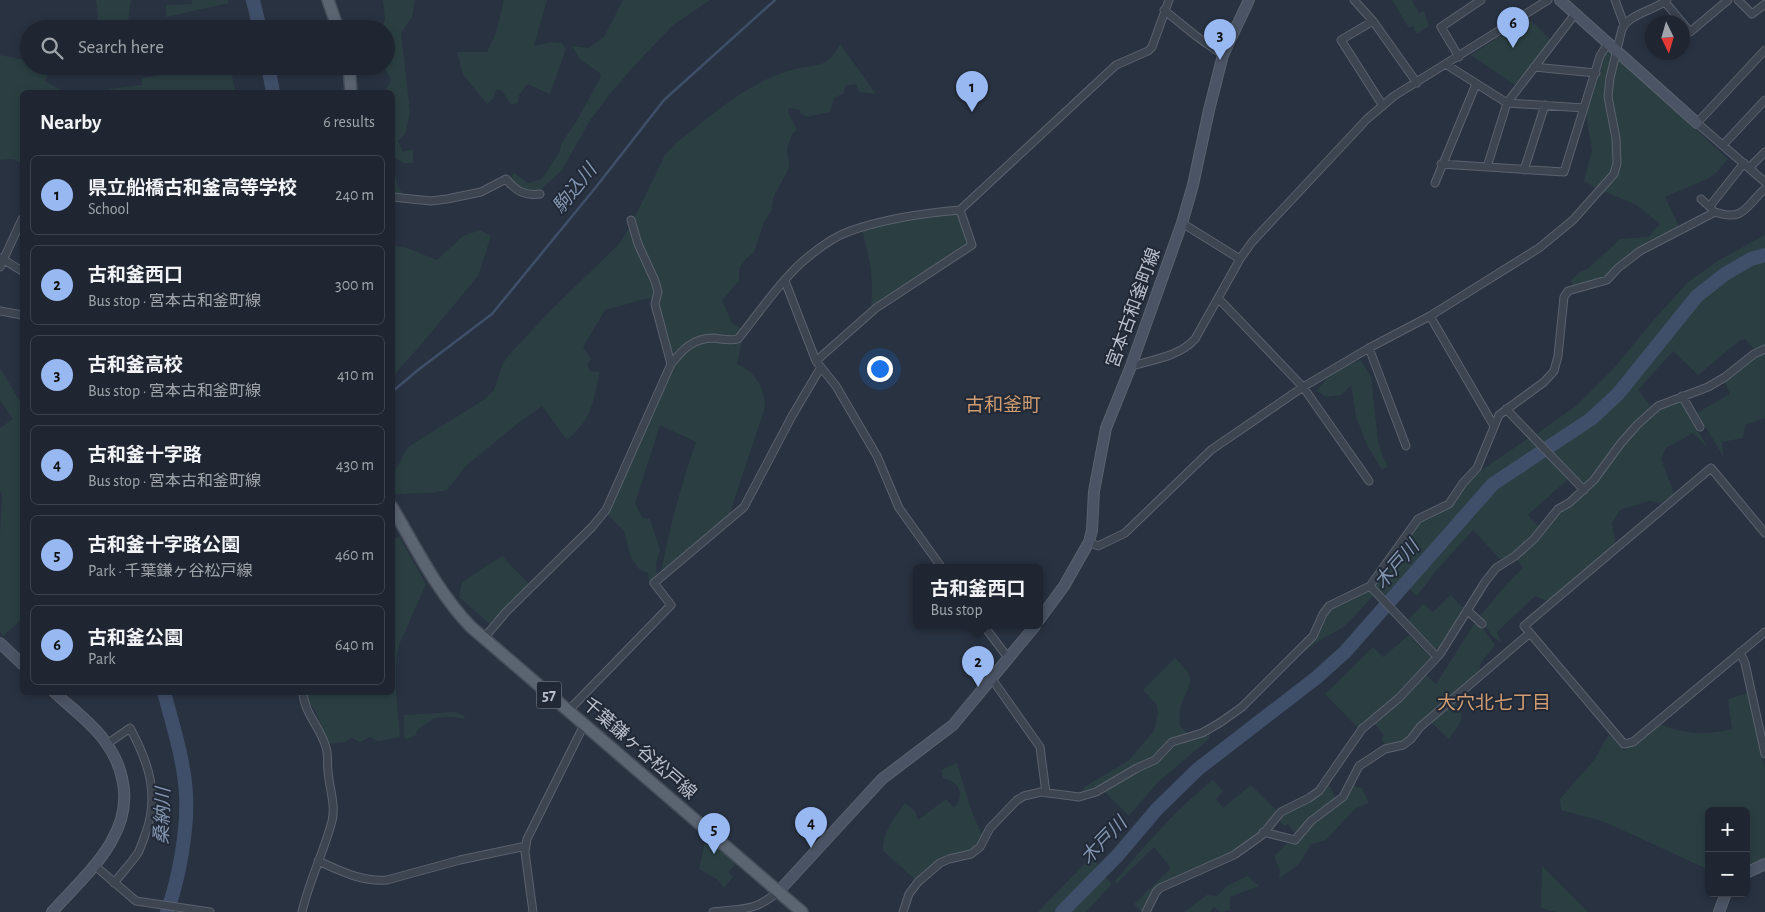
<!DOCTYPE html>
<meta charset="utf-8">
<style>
body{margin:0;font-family:"Alegreya Sans","Noto Sans JP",sans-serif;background:#2c323d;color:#f1f3f6}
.controls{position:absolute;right:15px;bottom:15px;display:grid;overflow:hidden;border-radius:8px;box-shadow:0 2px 8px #0003}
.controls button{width:45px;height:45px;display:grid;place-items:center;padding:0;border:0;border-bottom:1px solid #3c434d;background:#1f2631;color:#f1f3f6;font:25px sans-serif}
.compass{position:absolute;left:1645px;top:15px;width:45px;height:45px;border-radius:50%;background:#1f2631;box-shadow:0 2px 8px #0003;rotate:175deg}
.you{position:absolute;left:879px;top:368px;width:18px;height:18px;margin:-12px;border:4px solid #fff;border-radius:50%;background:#1a73e8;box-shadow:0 0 0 8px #1a73e833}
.badge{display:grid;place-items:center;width:32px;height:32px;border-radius:50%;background:#98b8f2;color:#111;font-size:16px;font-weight:700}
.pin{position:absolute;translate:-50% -41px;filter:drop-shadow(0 1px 2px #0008)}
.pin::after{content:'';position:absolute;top:26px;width:18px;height:15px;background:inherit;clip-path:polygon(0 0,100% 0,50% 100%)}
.popup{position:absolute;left:913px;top:564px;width:130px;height:65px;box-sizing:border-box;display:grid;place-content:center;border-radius:8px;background:#1f2631;filter:drop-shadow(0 1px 4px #0005);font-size:16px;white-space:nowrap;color:#a1a5ab}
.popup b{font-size:19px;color:#f1f3f6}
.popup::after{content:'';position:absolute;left:50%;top:100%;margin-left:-10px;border:10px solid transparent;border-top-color:#1f2631}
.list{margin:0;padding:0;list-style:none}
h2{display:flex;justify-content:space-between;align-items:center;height:65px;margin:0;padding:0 20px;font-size:21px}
h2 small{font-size:16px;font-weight:400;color:#a1a5ab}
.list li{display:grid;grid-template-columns:32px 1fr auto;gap:15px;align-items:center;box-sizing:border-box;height:80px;margin:0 10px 10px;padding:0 10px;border:1px solid #3c434d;border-radius:8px}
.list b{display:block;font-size:19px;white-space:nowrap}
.list p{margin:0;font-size:16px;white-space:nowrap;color:#a1a5ab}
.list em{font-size:16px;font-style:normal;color:#a1a5ab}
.icon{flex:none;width:28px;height:28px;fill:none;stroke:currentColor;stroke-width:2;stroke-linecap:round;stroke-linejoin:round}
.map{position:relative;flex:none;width:1765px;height:912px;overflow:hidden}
.search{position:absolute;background:#1f2631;box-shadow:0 2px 8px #0003;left:20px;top:20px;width:375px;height:55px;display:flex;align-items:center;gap:12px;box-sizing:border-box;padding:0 18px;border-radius:28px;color:#a1a5ab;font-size:19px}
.panel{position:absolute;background:#1f2631;box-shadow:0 2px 8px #0003;left:20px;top:90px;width:375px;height:605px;border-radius:8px}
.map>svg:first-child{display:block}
.green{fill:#2b3f42}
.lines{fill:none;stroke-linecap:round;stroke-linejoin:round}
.stream{stroke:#404f69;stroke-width:2.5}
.river{stroke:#404f69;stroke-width:14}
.street-casing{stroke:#5b626e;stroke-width:9}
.secondary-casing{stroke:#5b626e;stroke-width:12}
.primary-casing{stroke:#464d5a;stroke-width:14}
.street{stroke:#3d4551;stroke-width:7}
.secondary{stroke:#4b5464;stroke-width:10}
.primary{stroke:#5b6471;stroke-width:11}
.labels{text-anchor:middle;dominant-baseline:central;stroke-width:4;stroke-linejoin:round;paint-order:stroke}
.shield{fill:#212936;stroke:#8c939e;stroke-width:1}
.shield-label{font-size:16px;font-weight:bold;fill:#bac0cb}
.street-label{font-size:18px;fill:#bac0cb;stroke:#212936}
.water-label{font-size:19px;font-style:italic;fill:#8395b0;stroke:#212936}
.neighbourhood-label{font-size:19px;fill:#d09c70;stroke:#212936}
</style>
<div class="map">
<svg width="1765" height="912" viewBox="0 0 1765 912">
<rect width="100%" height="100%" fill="#293241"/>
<!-- green -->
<path class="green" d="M96 0H131L127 29H91L96 27 98 16Z
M192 0H228L229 3 166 17V5L192 4Z
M383 0H415L412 17 401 33 410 112 405 134 398 141 403 152 413 149V163H404L395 158C394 171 395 184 403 194H393L392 92H385L391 79 383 66H386V29H382L385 19Z
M504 0H547L534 46 552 42 562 43 566 49 550 94 527 84 519 95 518 103 511 105 502 90H496L493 99 487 104 463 74 457 52H487L496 33Z
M623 0H710L672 26 637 63 614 89 590 120 562 170 538 192 528 194 514 187 509 179 514 173 528 183 542 179 560 151 561 144 576 122 600 79 601 74 580 59 572 46 589 48 604 37Z
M1392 0H1412L1419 13 1424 11 1429 26 1417 34 1413 26 1409 28Z
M1528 18 1552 41 1515 85 1471 55Z
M235 20 239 29H170V27Z
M840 44 876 94 859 92 856 84 845 86 844 93 834 98 830 112 806 117 799 113 801 110 789 108 788 112 797 130 792 134C791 139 788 144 787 149 786 154 790 160 789 165 785 182 771 192 772 210L764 222 754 252 745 260 739 269V281L722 300 732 323 744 331 737 364C756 373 764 386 765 407L729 516 661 573C669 529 681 485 696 442L660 425 635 503 642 518 650 519 660 550 656 564 657 577 654 585 649 581 648 573 640 570 631 558 624 531 607 514 673 365 653 303 649 298 605 310 583 347 591 359 587 365 590 371 600 372C592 404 593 418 567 440L542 406 517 424 466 466 447 490 432 493 394 494 393 491V474L408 447 485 399 494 390 503 363 508 356 550 311 619 244 631 225 665 155 675 144C710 117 745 84 788 71 813 63 826 72 840 44Z
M1612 53 1728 159 1717 172 1709 178 1665 197 1679 226 1639 249 1606 279 1573 287 1571 280 1580 272 1589 268 1620 239 1648 237 1660 224 1635 204 1598 189 1584 181 1592 150 1586 115 1606 54Z
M0 55 29 61V66H52L45 81 65 92H22V164L13 159 0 160Z
M230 69 236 92H108L109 89 142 85V78L192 71Z
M956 212 968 244 871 307C874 277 870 259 862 231L903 220Z
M480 230 491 236 478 276 419 347 393 376V246L404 247 437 260 463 236Z
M1765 235V250L1727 268 1685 303 1666 332 1612 396 1587 417 1544 444 1535 435 1577 405 1615 367 1651 323 1688 282 1719 260Z
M1765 259V346L1755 350 1745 339 1739 341 1698 375 1673 351 1638 390 1652 408 1591 478 1583 486 1549 450C1572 435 1595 422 1614 404 1667 352 1689 285 1765 259Z
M1765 352V418L1745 425 1743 438 1722 442 1723 456 1697 413 1730 394 1725 382 1755 356Z
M1361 360 1371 377 1378 441 1383 457 1388 466 1382 470 1366 443 1356 416 1351 385 1341 395 1326 397 1317 391C1330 373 1341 367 1361 360Z
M0 368 22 405V619L3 636 0 632V535L2 495 0 491V428L13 419 0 400Z
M1680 401 1708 448 1693 433 1666 448 1661 459 1674 493 1662 503 1649 501 1620 510 1612 523 1616 546 1550 602 1535 596 1497 632 1501 643 1491 635 1480 616 1505 586 1523 568 1516 558 1559 511 1569 506 1640 426 1658 410Z
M1530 437 1540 448 1491 482 1387 601 1375 587 1374 584 1422 520 1445 508 1473 476Z
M1543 450 1569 478 1528 515 1540 528C1529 542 1516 553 1500 559L1473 530 1436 571 1417 596 1406 586 1494 485Z
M400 536 401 540 426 584 399 645C392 674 398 707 400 737L378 741 370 737 360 742 352 738 345 742 328 744 315 710 307 700 306 693 392 692 393 540Z
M502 556 530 585 490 624 459 597 462 582Z
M1369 591 1374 595 1345 626 1322 639 1293 659 1318 634 1325 617 1331 609 1340 603Z
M1451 595 1465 610 1439 652 1408 620 1423 604 1433 612Z
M1476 621 1481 626 1495 645 1480 664 1479 675 1452 697C1467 718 1463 719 1449 739L1431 722 1402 744 1388 746 1381 740 1384 735 1375 724 1402 701 1426 675 1436 684Z
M1409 635 1432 659 1397 697 1358 728 1325 694 1373 647 1383 657Z
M1175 658C1197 679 1191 680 1181 705 1179 711 1180 719 1180 726L1188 734C1172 737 1166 748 1154 757 1135 772 1104 786 1081 794L1084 787 1128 761 1154 731 1158 714 1157 705 1143 690Z
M1748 693 1765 769V858L1746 868V811H1709V870L1605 822 1561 810 1560 799 1594 760 1609 734 1624 751 1658 724C1687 734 1702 736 1732 729L1728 699Z
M455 712 465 716 464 719C451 716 436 715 426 724 421 728 417 728 416 735L407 739 404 737V715Z
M1211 731 1208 740 1158 782 1129 816 1105 792 1138 771 1157 762 1181 741Z
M957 763 971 810 982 835 979 846 969 853 958 856 917 881 883 851C882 834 895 816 905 803L915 811 918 820 946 799 954 808C965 795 960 782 943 778L941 770Z
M1213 780 1223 791 1216 799 1223 808 1251 785 1277 811 1250 841 1230 853 1155 888 1142 912 1134 904 1171 868 1154 847 1116 884 1115 881C1146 844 1175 810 1213 780Z
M1329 784 1336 799 1296 835 1288 824 1284 826 1278 819C1294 805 1314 798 1329 784Z
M1349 785 1362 788 1369 803 1356 808 1326 840 1311 844 1300 863 1279 879 1280 870 1274 856C1292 839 1322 809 1344 801Z
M706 837 736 864 728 872 733 877 724 888 718 880 699 869Z
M1091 857 1101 868 1054 912H1038Z
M1542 866 1588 912H1556L1541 908Z
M1103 874 1112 884 1086 912H1063Z
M1247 876 1259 886 1230 897V910L1221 912 1214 907 1210 912H1184L1207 895 1217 896 1227 886Z"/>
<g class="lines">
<!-- stream -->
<path class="stream" d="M392 392 418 370 492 314 596 187 664 100 775 0"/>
<!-- river -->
<path class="river" d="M253 0 260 29
M268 66 273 92
M164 692C173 726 184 760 186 794 188 829 179 879 167 912
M1062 912 1118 855 1157 809 1198 769 1316 678 1345 652 1493 484 1591 419 1618 394 1697 296 1725 274 1751 259 1765 255"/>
<defs>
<path id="street" d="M1354 0 1373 21 1417 83
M1615 0 1624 24
M1738 0 1752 14 1765 4
M1665 2 1690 32 1728 0
M1164 10 1196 36 1223 55
M1373 21 1341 40 1383 106
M1765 50 1697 123 1765 182
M1459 57 1441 27 1481 0
M1447 65 1507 103 1584 108
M1534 67 1596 73
M1723 145 1765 100
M1441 164 1564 172 1600 56 1608 43
M1487 167 1507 103 1575 14
M1749 168 1765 152
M1524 170 1545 105
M1435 183 1476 84
M392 197 431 201 447 199 481 192 506 179C516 191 524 196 540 194
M1701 199 1712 209
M1710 206 1744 163
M631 220 638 244 655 281 658 292 655 304 671 364
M1182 223 1240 259
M1 258 22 271
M0 267 22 219
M785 281 816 361 836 386 877 456 899 508 942 568
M1218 298 1303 387 1369 481
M0 311 22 315
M1430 316 1494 426
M1369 348 1406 446
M816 361 876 308 972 245 960 210
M1131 366C1153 360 1180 356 1195 339L1240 259 1252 242 1367 119 1394 96 1548 0
M1682 396 1700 427
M1506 409 1584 490
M1765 533 1711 468 1524 626 1624 744 1633 742 1765 632
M1089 542 1098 546 1125 533 1211 450 1303 387 1369 348 1430 316 1539 248 1573 220 1614 174 1617 163 1616 138 1608 97 1610 78 1622 29C1629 14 1655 10 1667 0
M1370 586 1437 657
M1467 610 1482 624
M984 626 1009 659
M484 638 506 612 592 527 606 510 671 364C683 349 693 338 714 338 722 339 730 341 738 339 758 314 784 276 808 257 820 247 836 236 850 231 884 219 924 213 960 210L1116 65 1148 51 1152 47 1169 0
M1740 652 1745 663 1765 754
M992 679 1040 747 1046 793
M568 711 671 605 654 583 744 507 792 416 821 367
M107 744 130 728C149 763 160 796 145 835 143 841 141 847 138 853 131 863 122 873 114 883
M1263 832 1295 840 1311 821 1343 797 1359 766 1385 749 1403 745 1411 739 1420 727 1530 633
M318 861C341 871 361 882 387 880L460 860 526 846
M94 865 136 901 210 912
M302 912C309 881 324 852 332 821 336 805 329 787 328 771 327 765 328 759 327 752 324 731 304 715 303 692
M533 912 525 852 527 839 584 725
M713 912C745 908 754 912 779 891
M903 912 909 894 918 882 940 863 949 859 971 854 980 847 990 828 1017 800 1024 796 1041 792 1079 797 1096 792 1137 768 1155 760 1172 742 1202 733 1221 722 1242 707 1313 636 1323 614 1329 606 1370 586 1418 519 1449 504 1463 483 1477 468 1499 415 1544 382 1554 371 1558 356 1564 297 1568 291 1607 280 1618 268 1640 251 1715 212C1745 222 1745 206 1765 189
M1146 912 1156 892 1160 888 1234 855 1262 835 1281 812 1309 798 1319 791 1362 729 1399 698 1440 654 1485 582 1496 568 1515 556 1534 539 1558 509 1569 503 1594 480 1621 443 1638 424 1658 406 1708 387 1725 377 1754 354 1765 349"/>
<path id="secondary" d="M1560 0 1697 123
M1039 620 1064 586 1089 542 1092 530 1094 491 1106 428 1131 366 1182 223 1193 185 1209 110 1223 55 1249 0
M0 643 22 664
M1746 873 1765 864
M779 891 882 779 953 725 1035 626
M52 912C85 875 136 834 122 778 119 764 113 752 104 740 91 722 71 708 54 692
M1719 912 1726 893"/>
<path id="primary" d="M328 0 338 29
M349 66 351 92
M392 507C416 548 438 593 471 627L802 912"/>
</defs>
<!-- street casing -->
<use href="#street" class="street-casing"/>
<!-- secondary casing -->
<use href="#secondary" class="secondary-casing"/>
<!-- primary casing -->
<use href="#primary" class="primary-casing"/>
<!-- street -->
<use href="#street" class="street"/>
<!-- secondary -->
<use href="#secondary" class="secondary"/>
<!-- primary -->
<use href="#primary" class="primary"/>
</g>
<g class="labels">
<!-- shield labels -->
<rect class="shield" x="536.5" y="681.5" width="25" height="27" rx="4"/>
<g class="shield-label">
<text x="549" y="695">57</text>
</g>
<!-- street labels -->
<g class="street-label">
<text transform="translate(1134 308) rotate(-70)">宮本古和釜町線</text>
<text transform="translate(639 749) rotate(41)">千葉鎌ヶ谷松戸線</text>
</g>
<!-- water labels -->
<g class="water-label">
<text transform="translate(575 189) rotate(-51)">駒込川</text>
<text transform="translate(1397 565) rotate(-49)">木戸川</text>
<text transform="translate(163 816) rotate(-88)">桑納川</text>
<text transform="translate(1104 841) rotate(-46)">木戸川</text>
</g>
<!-- neighbourhood labels -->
<g class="neighbourhood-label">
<text x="1003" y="405">古和釜町</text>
<text x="1494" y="703">大穴北七丁目</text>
</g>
</g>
</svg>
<div class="controls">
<button>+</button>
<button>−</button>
</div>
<svg class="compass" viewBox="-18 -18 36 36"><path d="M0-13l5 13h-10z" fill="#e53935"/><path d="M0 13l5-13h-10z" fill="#a1a5ab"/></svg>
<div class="you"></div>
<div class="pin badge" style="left:972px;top:112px">1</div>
<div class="pin badge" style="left:978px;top:687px">2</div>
<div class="popup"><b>古和釜西口</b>Bus stop</div>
<div class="pin badge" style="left:1220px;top:60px">3</div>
<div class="pin badge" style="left:811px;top:848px">4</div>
<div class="pin badge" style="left:714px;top:854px">5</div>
<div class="pin badge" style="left:1513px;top:48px">6</div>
<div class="search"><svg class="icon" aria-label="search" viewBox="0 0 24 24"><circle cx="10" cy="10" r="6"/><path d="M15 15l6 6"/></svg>Search here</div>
<section class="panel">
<h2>Nearby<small>6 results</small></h2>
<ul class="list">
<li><span class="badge">1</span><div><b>県立船橋古和釜高等学校</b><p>School</p></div><em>240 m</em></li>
<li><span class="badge">2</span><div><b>古和釜西口</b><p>Bus stop · 宮本古和釜町線</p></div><em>300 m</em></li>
<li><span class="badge">3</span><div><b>古和釜高校</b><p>Bus stop · 宮本古和釜町線</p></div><em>410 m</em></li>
<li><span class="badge">4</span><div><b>古和釜十字路</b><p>Bus stop · 宮本古和釜町線</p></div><em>430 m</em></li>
<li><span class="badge">5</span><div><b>古和釜十字路公園</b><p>Park · 千葉鎌ヶ谷松戸線</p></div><em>460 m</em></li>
<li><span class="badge">6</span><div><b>古和釜公園</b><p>Park</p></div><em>640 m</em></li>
</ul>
</section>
</div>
